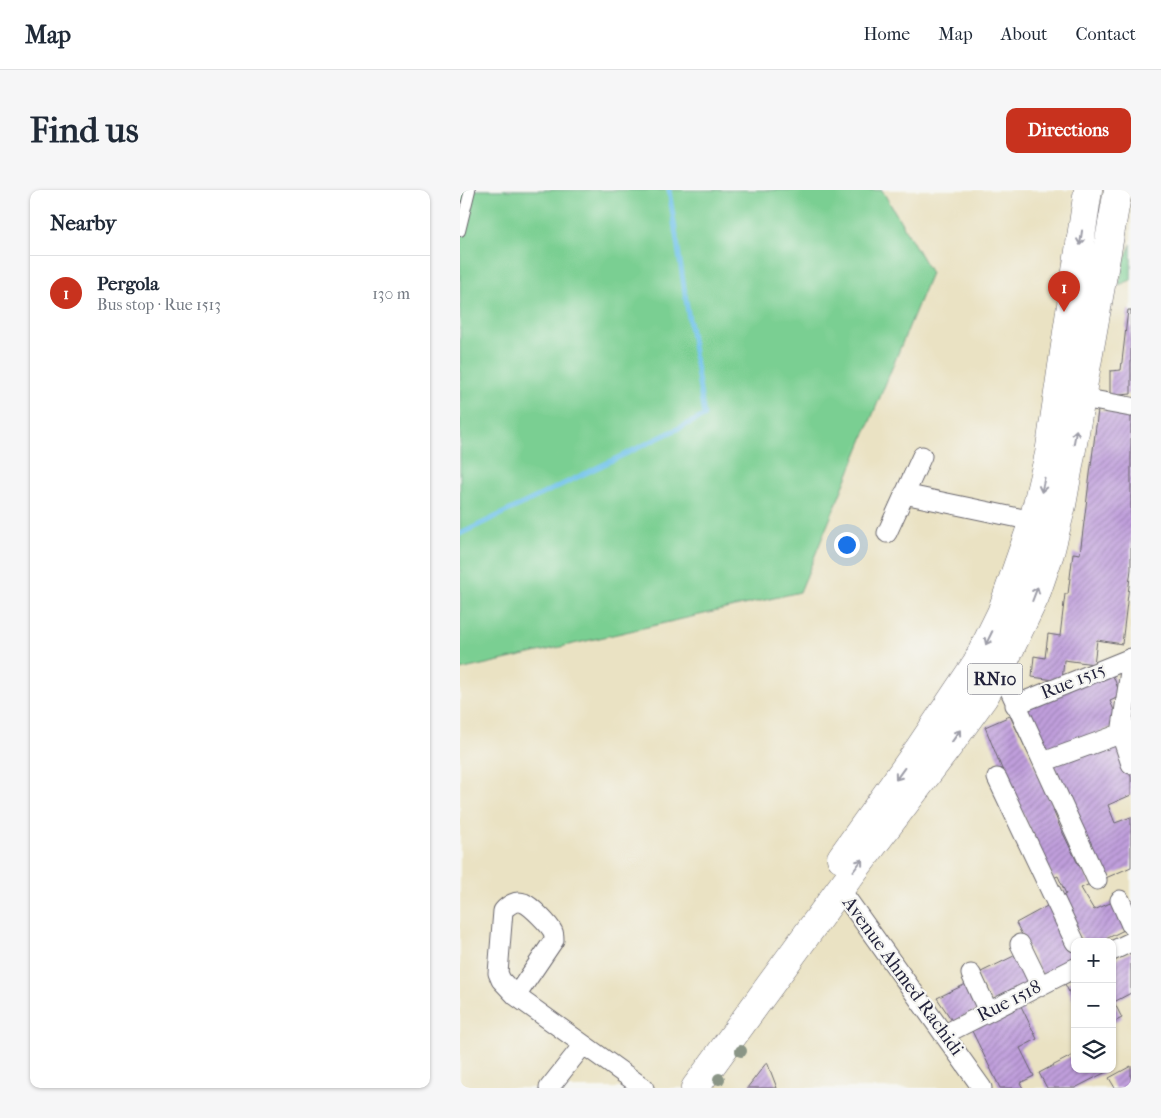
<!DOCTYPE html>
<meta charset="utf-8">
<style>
body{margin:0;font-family:"IM FELL French Canon",serif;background:#f6f6f7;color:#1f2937}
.controls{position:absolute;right:15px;bottom:15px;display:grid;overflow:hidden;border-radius:10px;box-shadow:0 1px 4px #0004}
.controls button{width:45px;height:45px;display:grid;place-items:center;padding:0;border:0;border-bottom:1px solid #e0e1e3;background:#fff;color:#1f2937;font:25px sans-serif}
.you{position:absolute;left:386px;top:354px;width:18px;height:18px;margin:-12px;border:4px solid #fff;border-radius:50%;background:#1a73e8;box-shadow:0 0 0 8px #1a73e833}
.badge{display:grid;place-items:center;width:32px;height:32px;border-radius:50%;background:#c8321e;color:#fff;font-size:16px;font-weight:700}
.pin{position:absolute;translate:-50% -41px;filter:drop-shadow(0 1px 2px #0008)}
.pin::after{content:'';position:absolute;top:26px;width:18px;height:15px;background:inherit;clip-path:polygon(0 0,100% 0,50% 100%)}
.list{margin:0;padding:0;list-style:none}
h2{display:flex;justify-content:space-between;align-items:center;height:65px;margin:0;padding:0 20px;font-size:21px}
h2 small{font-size:16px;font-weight:400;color:#747a83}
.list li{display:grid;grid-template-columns:32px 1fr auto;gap:15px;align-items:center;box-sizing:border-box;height:75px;padding:0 20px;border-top:1px solid #e0e1e3}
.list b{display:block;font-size:19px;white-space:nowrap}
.list p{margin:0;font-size:16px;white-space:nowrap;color:#747a83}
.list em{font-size:16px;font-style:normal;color:#747a83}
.icon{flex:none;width:28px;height:28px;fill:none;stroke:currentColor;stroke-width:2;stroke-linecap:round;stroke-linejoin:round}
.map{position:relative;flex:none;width:671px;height:898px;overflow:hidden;border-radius:10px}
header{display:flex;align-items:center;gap:30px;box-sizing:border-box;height:70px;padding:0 25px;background:#fff;border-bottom:1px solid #e0e1e3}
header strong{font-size:24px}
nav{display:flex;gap:28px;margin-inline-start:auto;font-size:18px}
.intro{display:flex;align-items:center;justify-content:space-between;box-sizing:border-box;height:120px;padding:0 30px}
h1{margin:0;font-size:35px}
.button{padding:12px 22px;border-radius:10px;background:#c8321e;color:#fff;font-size:18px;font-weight:700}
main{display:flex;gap:30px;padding:0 30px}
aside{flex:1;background:#fff;border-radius:10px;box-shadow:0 1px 4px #0004}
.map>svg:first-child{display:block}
.green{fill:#7acf92;stroke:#4e7866}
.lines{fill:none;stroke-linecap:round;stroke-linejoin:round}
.stream{stroke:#6fc2eb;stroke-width:5}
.building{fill:url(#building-hatch)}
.service-casing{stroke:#68656b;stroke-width:12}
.minor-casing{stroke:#68656b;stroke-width:21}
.primary-casing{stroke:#68656b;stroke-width:29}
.service{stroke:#fff;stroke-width:10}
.minor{stroke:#fff;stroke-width:19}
.primary{stroke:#fff;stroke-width:28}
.tree{fill:#8a9586}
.oneway{stroke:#9c9ca7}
.labels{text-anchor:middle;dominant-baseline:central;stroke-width:4.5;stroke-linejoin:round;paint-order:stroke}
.shield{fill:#f6f6f2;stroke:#626272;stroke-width:1}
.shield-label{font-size:18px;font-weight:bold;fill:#22223b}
.street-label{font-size:19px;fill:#22223b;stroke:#f6f6f2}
</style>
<header>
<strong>Map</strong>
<nav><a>Home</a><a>Map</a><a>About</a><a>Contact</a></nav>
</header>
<div class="intro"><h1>Find us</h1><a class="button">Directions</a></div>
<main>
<aside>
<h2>Nearby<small></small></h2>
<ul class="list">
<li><span class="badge">1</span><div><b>Pergola</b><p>Bus stop · Rue 1513</p></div><em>130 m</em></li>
</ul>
</aside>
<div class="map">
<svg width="671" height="898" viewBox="0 0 671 898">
<defs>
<pattern id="building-hatch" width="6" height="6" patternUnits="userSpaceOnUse" patternTransform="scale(1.25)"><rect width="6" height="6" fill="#c09fdc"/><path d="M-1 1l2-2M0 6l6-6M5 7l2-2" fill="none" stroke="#9c81b4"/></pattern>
</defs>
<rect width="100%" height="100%" fill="#f6f6f2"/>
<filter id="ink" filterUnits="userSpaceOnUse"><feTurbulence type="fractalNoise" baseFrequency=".02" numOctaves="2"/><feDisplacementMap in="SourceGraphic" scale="10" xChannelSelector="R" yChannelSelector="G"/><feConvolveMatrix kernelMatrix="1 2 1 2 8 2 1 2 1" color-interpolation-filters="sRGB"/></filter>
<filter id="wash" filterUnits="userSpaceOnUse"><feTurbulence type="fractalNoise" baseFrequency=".0096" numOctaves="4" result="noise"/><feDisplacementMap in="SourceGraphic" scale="20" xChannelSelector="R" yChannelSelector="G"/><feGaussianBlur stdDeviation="1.12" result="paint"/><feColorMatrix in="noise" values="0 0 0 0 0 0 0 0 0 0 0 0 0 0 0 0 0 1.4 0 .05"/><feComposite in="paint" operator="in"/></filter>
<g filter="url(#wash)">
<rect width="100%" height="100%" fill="#eae2c3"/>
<!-- green -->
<path class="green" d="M0 0H422L471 83 340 402 0 480Z
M671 54V90L659 95 664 71Z"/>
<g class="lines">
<!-- stream -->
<path class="stream" d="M0 344 244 226 209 0"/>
</g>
<g id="blocks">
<!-- building -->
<path class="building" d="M668 120H671V204L650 206V181L661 180Z
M638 220 671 225V379L662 454 637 450 634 474 604 470 602 491 572 487 574 466 585 468 588 444 600 446 605 404H608L613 363 620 364Z
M650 478 661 506 650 511 660 534 584 565 563 514Z
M550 526 595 619 593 620 600 637 619 676 621 675 630 694 621 698 634 720 655 711 668 738 640 752H624L601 706 606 704 598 686 593 688 542 579 525 537Z
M655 548 671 587V605L648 615 655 633 671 627V677L641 690 593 575Z
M589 715 615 765V770L583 786 556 733Z
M671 762V803L654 812 662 828 652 833V771Z
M558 764 572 792 532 812 517 784Z
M615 789V814L605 794Z
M506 794 520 819 493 832 477 808Z
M560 814 577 849 560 858 574 886 560 893 563 898H540L511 839Z
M615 864V879H647L648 881 615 898H587L579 883Z
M307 872 317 898H287Z
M671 876V898H655L649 888Z"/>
</g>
</g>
<g filter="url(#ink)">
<use href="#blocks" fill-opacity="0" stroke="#68656b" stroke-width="1"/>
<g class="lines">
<defs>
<path id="service" d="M0 41 10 0"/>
<path id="minor" d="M622 208 671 217
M444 304 573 331
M427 343 462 266
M671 474 661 544 671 574
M547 494 637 690
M555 515 671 468
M583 572 671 540
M537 588 615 752
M380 699 522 898
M660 710 671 735
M560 754 580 795
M652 761 671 752
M511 784 528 821
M56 806 94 750C94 748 94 744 93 742 90 735 71 716 64 713 56 710 48 715 43 721L38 783 41 790 56 806 184 898
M485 844 615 778
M89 898 123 855"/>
<path id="primary" d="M381 668 458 560 517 472 541 423 573 331 589 264 628 0
M235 898 380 699 488 557 524 507 542 476 575 407 590 363 602 315 658 0"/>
</defs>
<!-- service casing -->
<use href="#service" class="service-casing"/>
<!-- minor casing -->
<use href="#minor" class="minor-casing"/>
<!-- primary casing -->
<use href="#primary" class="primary-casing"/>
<!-- service -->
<use href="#service" class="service"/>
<!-- minor -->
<use href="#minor" class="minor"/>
<!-- primary -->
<use href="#primary" class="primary"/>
</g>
<!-- trees -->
<g class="tree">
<circle cx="281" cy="861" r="6"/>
<circle cx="259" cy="889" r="6"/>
</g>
<!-- one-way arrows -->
<defs><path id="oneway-shaft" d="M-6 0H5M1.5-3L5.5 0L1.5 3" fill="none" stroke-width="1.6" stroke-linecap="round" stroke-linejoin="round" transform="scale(1.25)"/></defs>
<g class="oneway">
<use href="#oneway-shaft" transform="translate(621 48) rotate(98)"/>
<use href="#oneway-shaft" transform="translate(615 247) rotate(-80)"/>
<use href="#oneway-shaft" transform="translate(583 295) rotate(102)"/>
<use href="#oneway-shaft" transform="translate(575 404) rotate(-69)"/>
<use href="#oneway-shaft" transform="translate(529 448) rotate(116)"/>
<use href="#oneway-shaft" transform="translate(496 546) rotate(-55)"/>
<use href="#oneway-shaft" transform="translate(440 584) rotate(126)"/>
<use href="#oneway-shaft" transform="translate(398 675) rotate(-53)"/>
</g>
</g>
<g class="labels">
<!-- shield labels -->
<rect class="shield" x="507.5" y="473.5" width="55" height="31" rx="4"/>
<g class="shield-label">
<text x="535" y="489">RN10</text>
</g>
<!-- street labels -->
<g class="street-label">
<text transform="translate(613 491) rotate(-22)">Rue 1515</text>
<text transform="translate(443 786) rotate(54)">Avenue Ahmed Rachidi</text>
<text transform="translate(549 811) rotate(-27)">Rue 1518</text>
</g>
</g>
</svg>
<div class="controls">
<button>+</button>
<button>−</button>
<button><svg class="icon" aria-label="layers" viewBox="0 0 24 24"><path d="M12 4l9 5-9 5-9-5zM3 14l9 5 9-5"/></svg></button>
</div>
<div class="you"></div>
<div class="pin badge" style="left:604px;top:122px">1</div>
</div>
</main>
